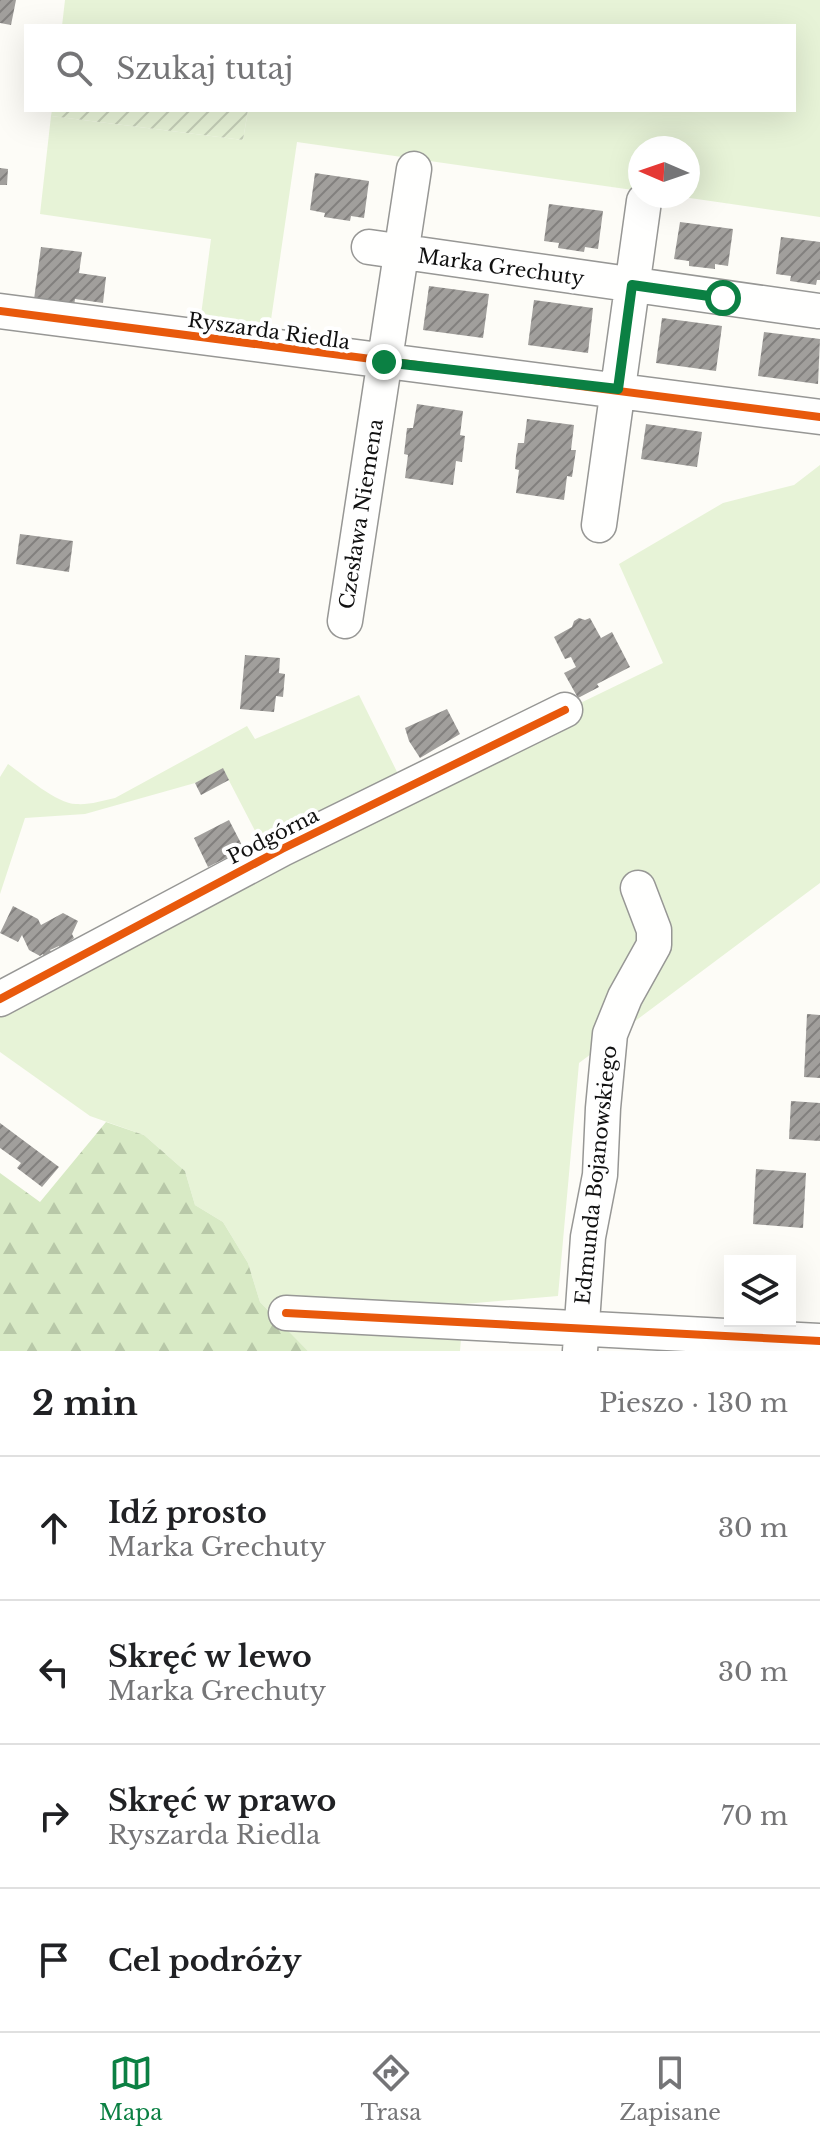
<!DOCTYPE html>
<html lang="pl">
<meta charset="utf-8">
<style>
body{margin:0;font-family:"Libre Baskerville",serif;background:#f6f6f6;color:#202124}
.controls{position:absolute;right:24px;bottom:24px;display:grid;overflow:hidden;border-radius:0px;box-shadow:0 8px 32px #0002}
.controls button{width:72px;height:72px;display:grid;place-items:center;padding:0;border:0;border-bottom:2px solid #e0e0e0;background:#fff;color:#202124;font:40px sans-serif}
.compass{position:absolute;left:628px;top:136px;width:72px;height:72px;border-radius:50%;background:#fff;box-shadow:0 8px 32px #0002;rotate:272deg}
.stop{position:absolute;width:24px;height:24px;margin:-18px;border:6px solid #0b8043;border-radius:50%;background:#fff}
.stop.end{background:#0b8043;border-color:#fff;box-shadow:0 2px 8px #0008}
.list{margin:0;padding:0;list-style:none}
h2{display:flex;justify-content:space-between;align-items:center;height:104px;margin:0;padding:0 32px;font-size:34px}
h2 small{font-size:26px;font-weight:400;color:#757577}
.list li{display:grid;grid-template-columns:52px 1fr auto;gap:24px;align-items:center;box-sizing:border-box;height:144px;padding:0 32px;border-top:2px solid #e0e0e0}
.list b{display:block;font-size:30px;white-space:nowrap}
.list p{margin:0;font-size:26px;white-space:nowrap;color:#757577}
.list em{font-size:26px;font-style:normal;color:#757577}
.icon{flex:none;width:44px;height:44px;fill:none;stroke:currentColor;stroke-width:2;stroke-linecap:round;stroke-linejoin:round}
.map{position:relative;flex:none;width:820px;height:1351px;overflow:hidden}
.search{position:absolute;background:#fff;box-shadow:0 8px 32px #0002;left:24px;right:24px;top:24px;height:88px;display:flex;align-items:center;gap:20px;box-sizing:border-box;padding:0 28px;border-radius:0px;color:#757577;font-size:30px}
.sheet{height:680px;background:#fff}
nav{display:flex;justify-content:space-around;align-items:center;box-sizing:border-box;height:112px;border-top:2px solid #e0e0e0;background:#fff;font-size:22px;color:#757577}
nav a{display:grid;justify-items:center;gap:4px}
nav .on{color:#0b8043}
.map>svg:first-child{display:block}
.grass{fill:#e7f3d7}
.forest{fill:url(#forest-firs)}
.garden{fill:url(#garden-furrows)}
.building{fill:url(#building-hatch)}
.lines{fill:none;stroke-linecap:round;stroke-linejoin:round}
.minor-casing{stroke:#979795;stroke-width:37}
.minor{stroke:#fffffe;stroke-width:34}
.cycleway-casing{stroke:#fff;stroke-width:13}
.cycleway{stroke:#e8590c;stroke-width:8}
.route{stroke:#0b8043;stroke-width:10}
.labels{text-anchor:middle;dominant-baseline:central;stroke-width:8;stroke-linejoin:round;paint-order:stroke}
.street-label{font-size:20px;fill:#111;stroke:#fff}
</style>
<div class="map">
<svg width="820" height="1351" viewBox="0 0 820 1351">
<defs>
<pattern id="forest-firs" width="22" height="20" patternUnits="userSpaceOnUse" patternTransform="scale(2)"><rect width="22" height="20" fill="#d8eac5"/><path d="M5 1l3.5 6h-7zM16 11l3.5 6h-7z" fill="#b8c8a8"/></pattern>
<pattern id="garden-furrows" width="10" height="10" patternUnits="userSpaceOnUse" patternTransform="scale(2)"><rect width="10" height="10" fill="#e7f3d7"/><path d="M-1 1l2-2M0 10L10 0M9 11l2-2" fill="none" stroke="#c5cfb8"/></pattern>
<pattern id="building-hatch" width="6" height="6" patternUnits="userSpaceOnUse" patternTransform="scale(2)"><rect width="6" height="6" fill="#a19f9c"/><path d="M-1 1l2-2M0 6l6-6M5 7l2-2" fill="none" stroke="#82807e"/></pattern>
</defs>
<rect width="100%" height="100%" fill="#fdfcf7"/>
<!-- grass -->
<path class="grass" d="M65 0H820V217L676 196H688V148H640V191L297 142 267 347 198 338 211 239 40 214 51 116 243 140 248 110H794V26H62Z
M820 465V883L579 1063 558 1296 464 1304 460 1351H308L260 1302 248 1263 223 1222 195 1205 185 1171 144 1135 90 1116 0 1052V999L268 856 223 769 195 783 85 814 25 818 0 894V777L8 764C24 775 57 804 76 804 89 805 102 801 115 798L247 726 255 739 359 695 405 788 663 663 619 564 723 503 794 485Z"/>
<!-- forest -->
<path class="forest" d="M106 1122 144 1135 185 1171 195 1205 223 1222 248 1263 260 1302 308 1351H0V1173L40 1202Z"/>
<!-- garden -->
<path class="garden" d="M52 110H248L243 140 51 116Z"/>
<!-- building -->
<path class="building" d="M0 0H16L11 25 0 23Z
M0 168 8 169 7 185H0Z
M315 173 369 181 364 218 351 216 350 221 324 217 325 213 310 210Z
M549 204 603 211 598 249 585 247 584 252 558 248 559 243 544 241Z
M680 222 733 229 728 266 715 264V269L689 266V261L674 259Z
M781 237 820 242V280H817L816 285 790 281 791 276 776 274Z
M41 247 82 252 79 273 106 277 103 303 75 299 73 313 33 307Z
M429 286 489 294 483 338 423 330Z
M534 300 593 308 588 353 528 345Z
M662 318 722 326 716 371 656 363Z
M764 332 820 339 818 384 758 376Z
M417 404 463 411 460 435 465 436 462 462 456 461 453 485 405 478 408 455 404 454 407 428H413Z
M527 419 574 425 571 450H576L572 477 567 476 564 500 516 493 519 470 515 469 516 456 518 443H524Z
M646 424 702 432 697 467 641 459Z
M20 534 73 541 69 572 16 564Z
M579 618 585 620 590 618 601 638 612 632 630 667 597 684 599 687 578 698 564 673 576 667 571 657 565 659 554 637 572 627 574 621Z
M245 655 280 658 279 673 285 674 283 697 276 696 274 712 240 709Z
M447 709 460 734 420 758 409 741 405 728Z
M223 768 229 780 201 795 195 783Z
M229 820 244 849 208 867 194 838Z
M13 906 38 919 41 925 63 913 78 921 72 934 74 938 60 949 59 946 50 950 52 953 44 957 43 954 40 956 29 950 22 935 18 942 0 933Z
M807 1014 820 1015V1078L804 1077Z
M791 1101 820 1103V1141L789 1139Z
M0 1123 59 1167 42 1187 17 1168 21 1163 0 1148Z
M756 1169 806 1173 803 1228 753 1224Z"/>
<g class="lines">
<defs>
<path id="minor" d="M369 247 818 311
M0 311 820 417
M599 525 644 201
M345 621 414 169
M0 999 282 849 565 710
M286 1313 820 1341
M580 1351 588 1237 600 1175 603 1108 610 1034 625 997 654 945V930L638 888"/>
</defs>
<!-- minor casing -->
<use href="#minor" class="minor-casing"/>
<!-- minor -->
<use href="#minor" class="minor"/>
<defs>
<path id="cycleway" d="M0 311 820 417
M0 999 282 849 565 710
M286 1313 820 1341"/>
</defs>
<!-- cycleway casing -->
<use href="#cycleway" class="cycleway-casing"/>
<!-- cycleway -->
<use href="#cycleway" class="cycleway"/>
</g>
<g class="lines">
<!-- route -->
<path class="route" d="M384 362 618 389 632 285 723 298"/>
</g>
<g class="labels">
<!-- street labels -->
<g class="street-label">
<text transform="translate(501 267) rotate(8)">Marka Grechuty</text>
<text transform="translate(269 331) rotate(8)">Ryszarda Riedla</text>
<text transform="translate(361 514) rotate(-81)">Czesława Niemena</text>
<text transform="translate(273 836) rotate(-27)">Podgórna</text>
<text transform="translate(596 1175) rotate(-84)">Edmunda Bojanowskiego</text>
</g>
</g>
</svg>
<div class="controls">
<button><svg class="icon" aria-label="layers" viewBox="0 0 24 24"><path d="M12 4l9 5-9 5-9-5zM3 14l9 5 9-5"/></svg></button>
</div>
<svg class="compass" viewBox="-18 -18 36 36"><path d="M0-13l5 13h-10z" fill="#e53935"/><path d="M0 13l5-13h-10z" fill="#757577"/></svg>
<div class="stop" style="left:723px;top:298px"></div>
<div class="stop end" style="left:384px;top:362px"></div>
<div class="search"><svg class="icon" aria-label="search" viewBox="0 0 24 24"><circle cx="10" cy="10" r="6"/><path d="M15 15l6 6"/></svg>Szukaj tutaj</div>
</div>
<section class="sheet">
<h2>2 min<small>Pieszo · 130 m</small></h2>
<ul class="list">
<li><svg class="icon" aria-label="ahead" viewBox="0 0 24 24"><path d="M12 20V5M6 11l6-6 6 6"/></svg><div><b>Idź prosto</b><p>Marka Grechuty</p></div><em>30 m</em></li>
<li><svg class="icon" aria-label="left" viewBox="0 0 24 24"><path d="M17 20v-9H6M10 6l-5 5 5 5"/></svg><div><b>Skręć w lewo</b><p>Marka Grechuty</p></div><em>30 m</em></li>
<li><svg class="icon" aria-label="right" viewBox="0 0 24 24"><path d="M7 20v-9h11M14 6l5 5-5 5"/></svg><div><b>Skręć w prawo</b><p>Ryszarda Riedla</p></div><em>70 m</em></li>
<li><svg class="icon" aria-label="arrive" viewBox="0 0 24 24"><path d="M6 21V4h12l-3 4 3 4H6"/></svg><div><b>Cel podróży</b></div></li>
</ul>
</section>
<nav>
<a class="on"><svg class="icon" aria-label="map" viewBox="0 0 24 24"><path d="M3 6l6-2 6 2 6-2v14l-6 2-6-2-6 2zM9 4v14M15 6v14"/></svg>Mapa</a>
<a><svg class="icon" aria-label="directions" viewBox="0 0 24 24"><path d="M12 3l9 9-9 9-9-9zM9 14v-3h6M13 9l2 2-2 2"/></svg>Trasa</a>
<a><svg class="icon" aria-label="saved" viewBox="0 0 24 24"><path d="M7 4h10v16l-5-4-5 4z"/></svg>Zapisane</a>
</nav>
